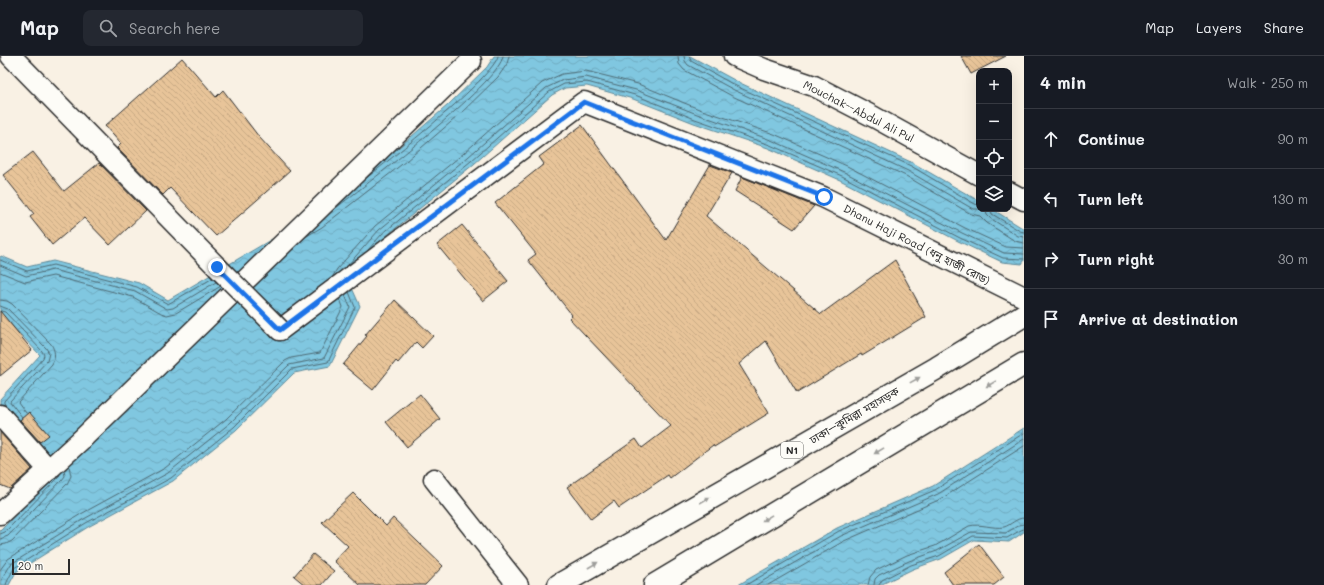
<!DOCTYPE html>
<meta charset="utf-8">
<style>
body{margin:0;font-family:Mali,"Noto Sans Bengali",sans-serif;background:#242831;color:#f1f3f6}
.controls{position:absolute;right:12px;top:12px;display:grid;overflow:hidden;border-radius:8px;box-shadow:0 4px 16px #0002}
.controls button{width:36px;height:36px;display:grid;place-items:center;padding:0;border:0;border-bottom:1px solid #363941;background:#171b24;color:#f1f3f6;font:20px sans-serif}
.scale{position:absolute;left:12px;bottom:10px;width:58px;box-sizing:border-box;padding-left:4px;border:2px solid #2b2b2b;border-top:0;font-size:11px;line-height:14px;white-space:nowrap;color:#2b2b2b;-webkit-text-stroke:3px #fdfcf7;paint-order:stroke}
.stop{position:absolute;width:12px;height:12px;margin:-9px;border:3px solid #1a73e8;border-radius:50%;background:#fff}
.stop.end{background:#1a73e8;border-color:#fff;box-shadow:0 1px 4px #0008}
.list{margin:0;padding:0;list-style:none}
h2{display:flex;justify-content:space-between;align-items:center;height:52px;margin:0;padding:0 16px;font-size:17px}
h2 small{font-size:13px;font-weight:400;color:#9ea1a6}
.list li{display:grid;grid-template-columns:26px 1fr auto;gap:12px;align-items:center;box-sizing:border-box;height:60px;padding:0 16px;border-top:1px solid #363941}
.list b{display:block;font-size:15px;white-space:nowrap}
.list em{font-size:13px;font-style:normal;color:#9ea1a6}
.icon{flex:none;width:22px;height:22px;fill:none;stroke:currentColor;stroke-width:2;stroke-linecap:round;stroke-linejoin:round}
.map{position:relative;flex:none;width:1024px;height:529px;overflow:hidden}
header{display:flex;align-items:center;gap:24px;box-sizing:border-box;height:56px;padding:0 20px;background:#171b24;border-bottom:1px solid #363941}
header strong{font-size:19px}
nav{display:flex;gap:22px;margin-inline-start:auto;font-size:14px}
.search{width:280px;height:36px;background:#242831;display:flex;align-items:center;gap:10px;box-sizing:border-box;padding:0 14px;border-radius:8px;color:#9ea1a6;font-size:15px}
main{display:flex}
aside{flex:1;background:#171b24}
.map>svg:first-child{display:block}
.water{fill:url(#water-waves);stroke:#5e8998}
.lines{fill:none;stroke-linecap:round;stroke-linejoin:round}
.shore{stroke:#4d6973;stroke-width:1}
.building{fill:url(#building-back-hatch);stroke:#2b2b2b}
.minor-casing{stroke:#2b2b2b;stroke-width:23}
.highway-casing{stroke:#2b2b2b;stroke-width:25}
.minor{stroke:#fdfcf7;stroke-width:20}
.highway{stroke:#fdfcf7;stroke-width:22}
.minor-bridge-casing{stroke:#2b2b2b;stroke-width:23;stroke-linecap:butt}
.minor-bridge{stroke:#fdfcf7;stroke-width:20}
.oneway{fill:#9e9e9b}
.route{stroke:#1a73e8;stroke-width:5}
.labels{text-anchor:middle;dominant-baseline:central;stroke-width:3;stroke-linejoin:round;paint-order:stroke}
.shield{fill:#fdfcf7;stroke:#6a6a68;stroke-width:1}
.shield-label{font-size:10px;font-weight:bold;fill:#2b2b2b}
.street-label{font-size:11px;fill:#2b2b2b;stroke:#fdfcf7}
</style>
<header>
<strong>Map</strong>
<div class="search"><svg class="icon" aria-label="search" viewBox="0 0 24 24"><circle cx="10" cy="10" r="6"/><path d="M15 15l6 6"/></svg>Search here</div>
<nav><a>Map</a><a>Layers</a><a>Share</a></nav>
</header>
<main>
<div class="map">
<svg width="1024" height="529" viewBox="0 0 1024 529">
<defs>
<pattern id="water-waves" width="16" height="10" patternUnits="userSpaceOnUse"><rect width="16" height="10" fill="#80c7e0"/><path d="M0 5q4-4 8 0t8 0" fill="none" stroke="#6fabc0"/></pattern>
<pattern id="building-back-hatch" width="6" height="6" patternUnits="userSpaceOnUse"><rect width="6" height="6" fill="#e8c499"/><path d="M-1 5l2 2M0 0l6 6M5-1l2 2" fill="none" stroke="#c7a984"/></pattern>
</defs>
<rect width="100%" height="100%" fill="#f9f1e4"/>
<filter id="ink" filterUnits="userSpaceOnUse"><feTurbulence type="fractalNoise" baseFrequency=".025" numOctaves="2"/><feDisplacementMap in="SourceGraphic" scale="8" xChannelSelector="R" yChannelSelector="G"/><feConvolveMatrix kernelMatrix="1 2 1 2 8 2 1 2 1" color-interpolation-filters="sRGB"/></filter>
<g filter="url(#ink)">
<!-- water -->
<path class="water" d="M494 0H690L738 26 913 107 979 145V153H992L1024 173V205L1022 208 1002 206 958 185 840 124 768 92 694 67 633 43 587 30 565 32 552 39 474 108 385 181 348 223 360 250 330 310 294 317 236 374 173 425 88 471 16 516 9 529H0V475L56 417 0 349V343L40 299 0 257V201L1 200 27 211 53 205 139 227 168 244 313 159 397 93 448 49 487 11Z
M1024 372V476L1009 486 974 484 941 503 913 513 880 529H738L837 472 933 430Z"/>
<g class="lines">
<!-- shore -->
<path class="shore" d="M678 0 679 8 684 14 732 40 906 120 971 158 980 160 987 167 1015 185 1024 187
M684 0 685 5 688 9 734 34 908 115 973 153H982
M689 0 691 5 736 30 911 110 975 148 979 149
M365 123C386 107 495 20 498 0
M985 153 987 159 990 162 1018 180 1024 181
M991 153 992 158 1020 175 1024 176
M332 155C359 134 501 26 503 0
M307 180 322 171 406 105 458 60 498 21 507 8 509 0
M368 194 382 178 471 105 549 36 564 28 587 26 635 39 695 63 770 89 842 120 960 182 1003 202 1024 203
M0 204 27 215 53 209 137 231 168 248 213 222
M0 209 26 220 53 214 135 235 167 253 173 252 216 226
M348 209 379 174 468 101 546 32 563 24 586 21 636 34 697 58 771 84 844 116 962 177 1004 197 1024 198
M0 216 25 226 53 220 133 241 161 257 167 259 176 257 221 230
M333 220 337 213 375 170 464 97 542 27 562 18 586 15 638 28 699 53 774 78 847 110 965 172 1006 191 1024 192
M0 244 7 245 12 248 51 288C55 294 56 301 52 308L18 346 26 357
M0 250 8 253 46 292 49 297 47 305 10 345 11 347 22 361
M1 255 5 256 42 295 44 299 43 302 4 345V347L7 351
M0 478 5 476 59 421 60 418
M0 483 8 480 62 424 65 420 64 414
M0 489 6 488 12 485 67 428 71 420 69 410
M0 514 8 503 81 458 165 412 226 363 285 305 291 302 320 297 343 251 340 243
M1 529 2 523 11 508 84 463 168 417 230 367 289 309 324 302 350 251 345 239
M6 529 7 526 14 512 86 467 171 422 234 371 292 313 328 306 355 251 349 236
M746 529 839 475 935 434 1024 377
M756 529 841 480 938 438 1024 383
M768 529 844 485 941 443 1024 390
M868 529 870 521 876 514 907 499 935 490 969 470C980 467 993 473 1004 471 1011 469 1016 462 1024 462
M874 529 875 523 879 519 909 505 937 495 971 476 1006 477 1019 469 1024 468
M879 529 882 524 911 509 939 500 973 480 1007 482 1021 474 1024 473"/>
</g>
<!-- building -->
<path class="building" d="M961 0H1006L971 18Z
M182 2 216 41 223 34 259 81 290 115 216 180 170 132 163 139 117 92 121 88 105 70Z
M582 69 666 184 710 109 732 117 706 160 821 258 895 204 926 261 862 300 861 298 797 337 766 285 739 308 769 357 714 391 713 389 670 422 668 419 619 452 614 445 591 463 567 431 636 383 642 392 671 370 569 262 572 259 528 204 536 198 495 147 544 108 539 101Z
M33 96 64 135 99 107 146 155 110 189 84 162 52 189 30 161 34 158 3 119Z
M742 121 814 150 794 173 735 135Z
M462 169 508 225 483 245 437 189Z
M395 244 433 280 422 292 416 286 398 307 396 305 373 334 343 309 367 280 365 279Z
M0 255 32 294 0 320Z
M420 338 440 363 407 391 386 366Z
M29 356 49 379 40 386 20 364Z
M0 376 32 413 10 433 0 429Z
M353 437 386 470 393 462 443 510 425 529H360L334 505 348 490 322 466Z
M979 488 1004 521 994 529H953L944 516Z
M313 498 334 515 322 529H305L294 520Z"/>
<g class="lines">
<defs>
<path id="minor" d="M11 0 217 211
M734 0 764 13 814 30 874 61 979 119
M1009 136 1024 144
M280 274 584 46 823 141 1024 241
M0 359 49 414
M434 423 518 529
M0 458 82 383 471 5"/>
<path id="highway" d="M559 529 937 312 1024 259
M655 529 1024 308"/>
</defs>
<!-- minor casing -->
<use href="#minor" class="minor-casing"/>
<!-- highway casing -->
<use href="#highway" class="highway-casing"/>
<!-- minor -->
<use href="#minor" class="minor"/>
<!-- highway -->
<use href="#highway" class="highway"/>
<defs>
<path id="minor-bridge" d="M217 211 280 274"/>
</defs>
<!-- minor-bridge casing -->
<use href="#minor-bridge" class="minor-bridge-casing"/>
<!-- minor-bridge -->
<use href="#minor-bridge" class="minor-bridge"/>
</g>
<!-- one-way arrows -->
<defs><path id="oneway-solid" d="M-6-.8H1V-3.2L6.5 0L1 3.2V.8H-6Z"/></defs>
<g class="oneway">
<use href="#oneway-solid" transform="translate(915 324) rotate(-29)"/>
<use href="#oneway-solid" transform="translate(991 328) rotate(149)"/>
<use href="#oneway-solid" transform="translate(879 395) rotate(149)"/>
<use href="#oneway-solid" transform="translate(705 444) rotate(-30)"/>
<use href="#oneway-solid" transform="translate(767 462) rotate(149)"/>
<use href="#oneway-solid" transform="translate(593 509) rotate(-30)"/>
</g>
</g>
<g class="lines" filter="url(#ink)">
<!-- route -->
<path class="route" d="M217 211 280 274 584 46 824 141"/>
</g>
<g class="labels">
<!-- shield labels -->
<rect class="shield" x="781" y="386" width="22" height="16" rx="3"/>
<g class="shield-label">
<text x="792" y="394">N1</text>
</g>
<!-- street labels -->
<g class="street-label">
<text transform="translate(859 55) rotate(27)">Mouchak--Abdul Ali Pul</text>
<text transform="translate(917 188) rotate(27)">Dhanu Haji Road (ধনু হাজী রোড)</text>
<text transform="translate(854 359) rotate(-30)">ঢাকা–কুমিল্লা মহাসড়ক</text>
</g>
</g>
</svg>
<div class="controls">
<button>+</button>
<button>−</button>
<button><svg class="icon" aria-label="locate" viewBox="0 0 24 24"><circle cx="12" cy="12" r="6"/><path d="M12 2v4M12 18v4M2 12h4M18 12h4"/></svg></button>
<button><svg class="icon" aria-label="layers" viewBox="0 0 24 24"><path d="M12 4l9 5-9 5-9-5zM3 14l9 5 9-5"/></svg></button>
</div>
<div class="scale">20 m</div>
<div class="stop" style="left:824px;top:141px"></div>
<div class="stop end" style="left:217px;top:211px"></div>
</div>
<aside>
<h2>4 min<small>Walk · 250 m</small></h2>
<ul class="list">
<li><svg class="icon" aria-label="ahead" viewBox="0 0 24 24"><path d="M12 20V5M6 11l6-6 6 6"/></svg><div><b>Continue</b></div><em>90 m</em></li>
<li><svg class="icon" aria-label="left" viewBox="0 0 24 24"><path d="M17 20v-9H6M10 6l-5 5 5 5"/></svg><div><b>Turn left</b></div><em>130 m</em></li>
<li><svg class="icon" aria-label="right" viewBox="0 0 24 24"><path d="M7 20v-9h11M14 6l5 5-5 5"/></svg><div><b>Turn right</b></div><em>30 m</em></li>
<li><svg class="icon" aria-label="arrive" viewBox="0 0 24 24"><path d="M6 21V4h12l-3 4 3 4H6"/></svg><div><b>Arrive at destination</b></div></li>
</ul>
</aside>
</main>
